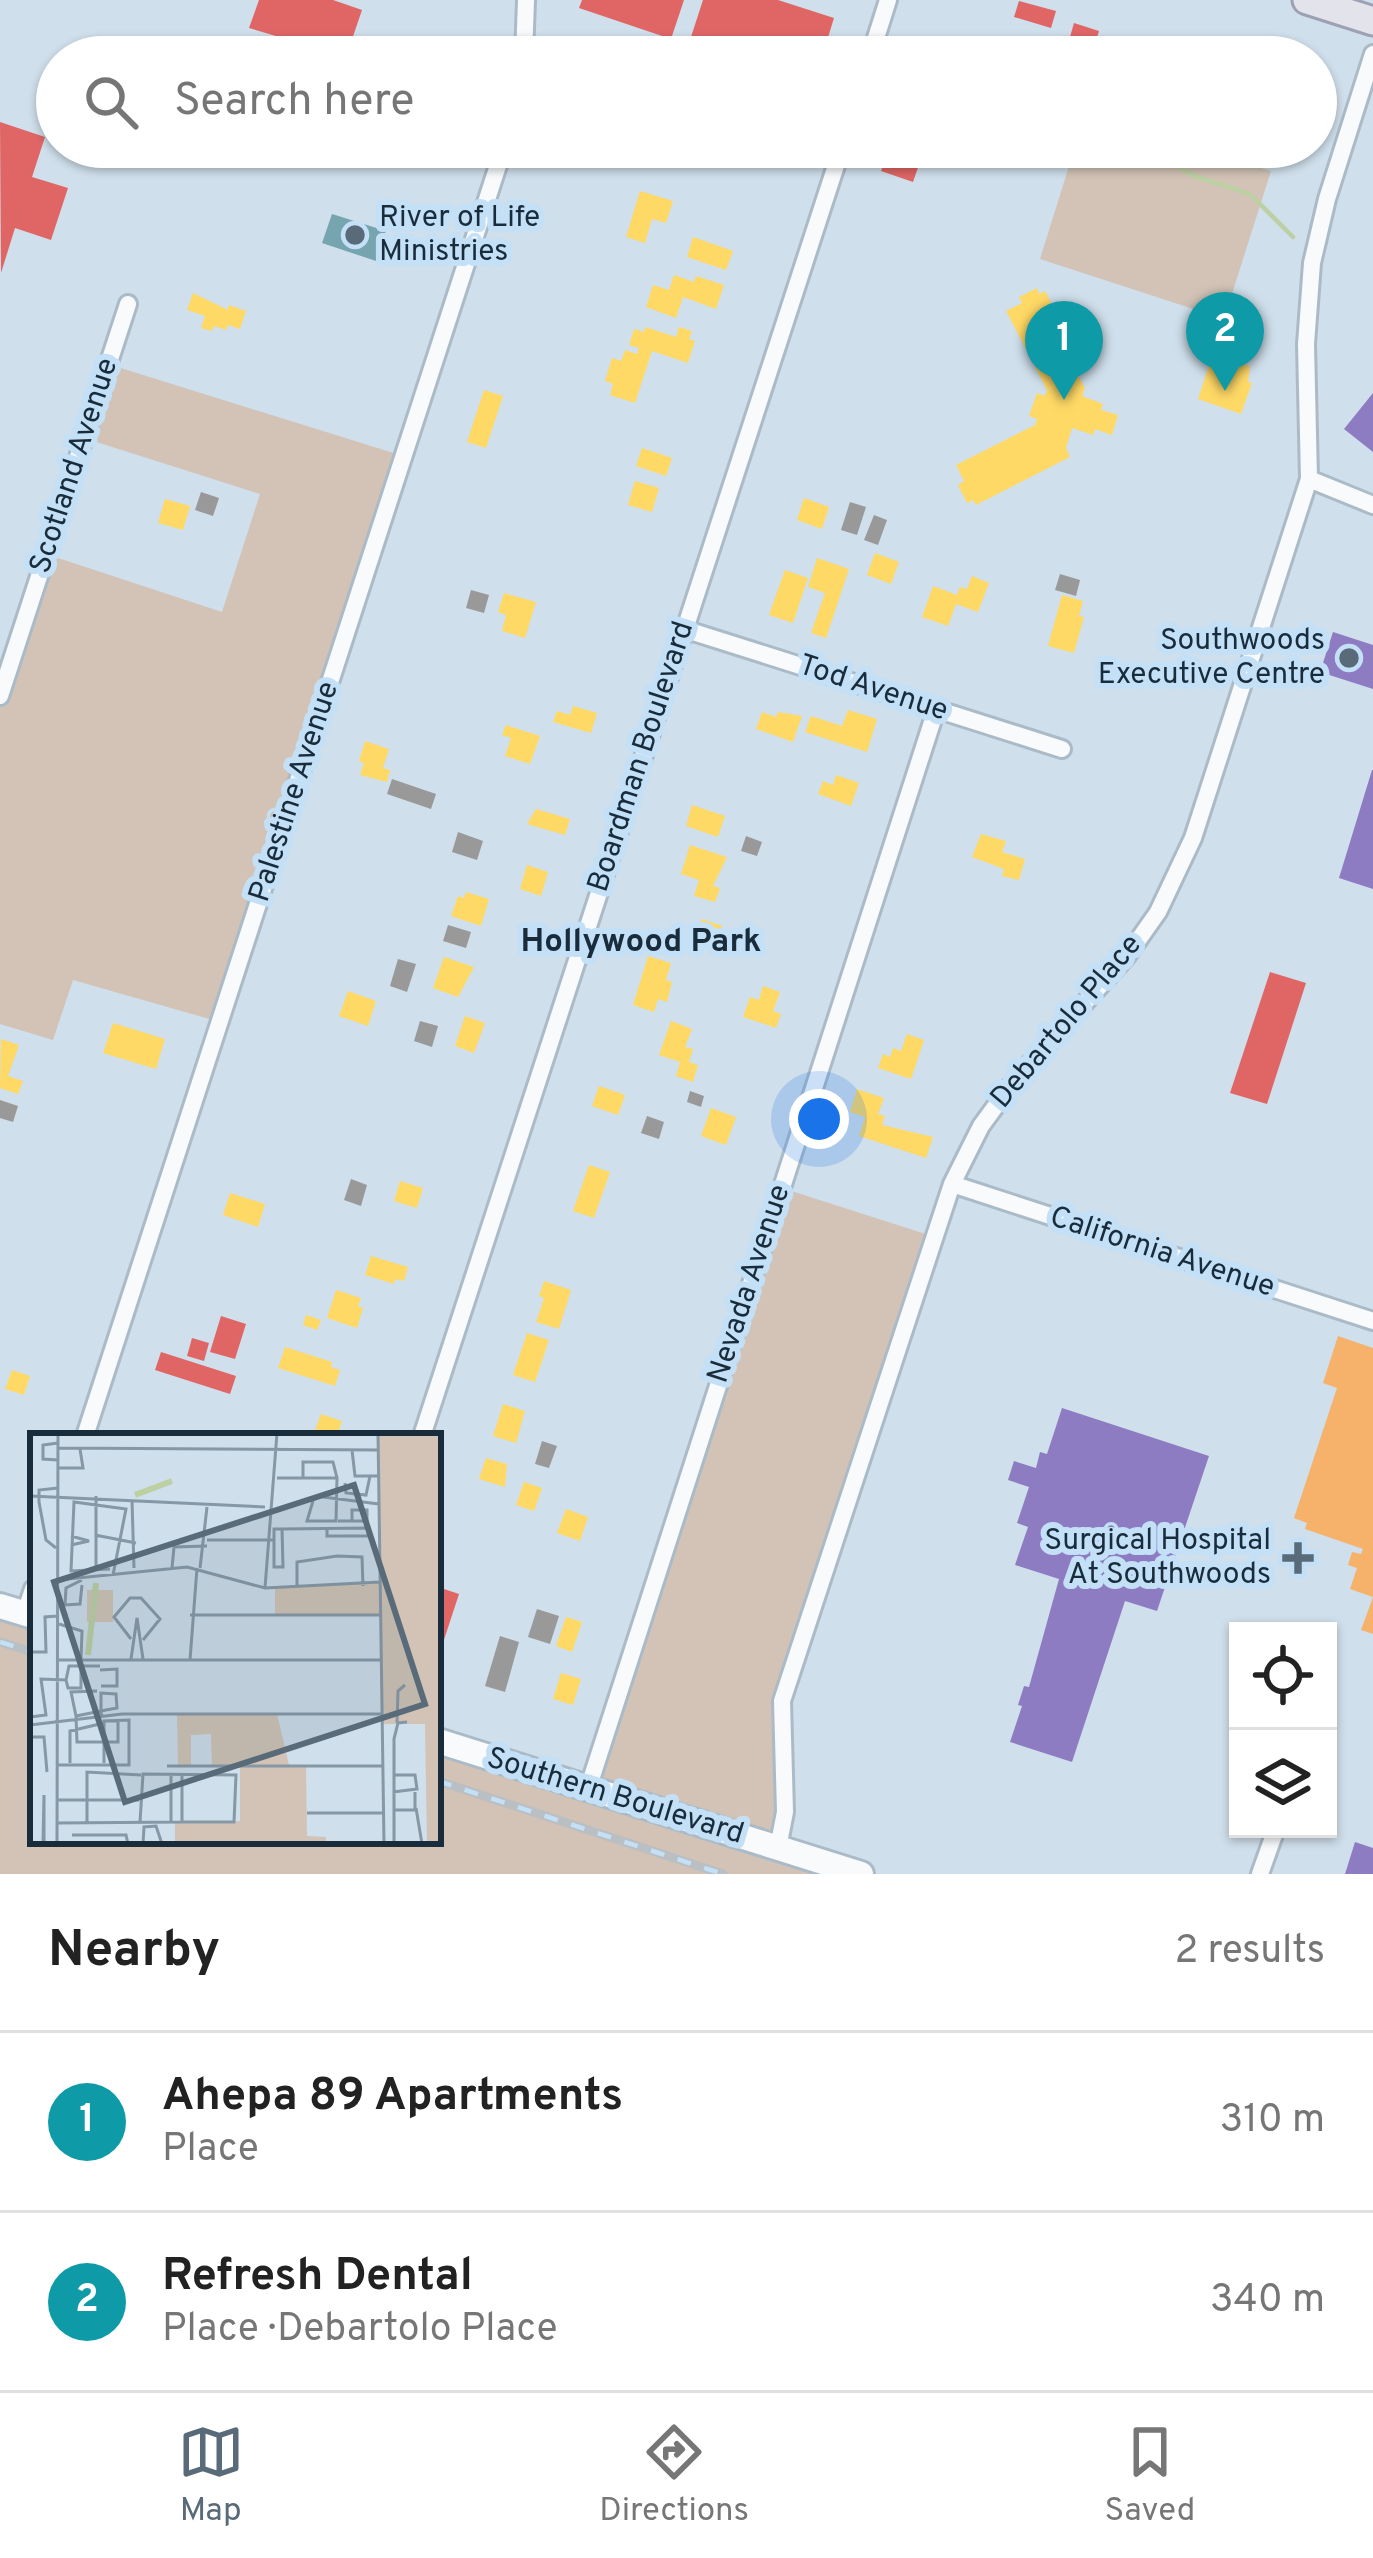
<!DOCTYPE html>
<meta charset="utf-8">
<style>
body{margin:0;font-family:Overpass,sans-serif;background:#f6f6f6;color:#222}
.controls{position:absolute;right:36px;bottom:36px;display:grid;overflow:hidden;border-radius:0px;box-shadow:0 3px 9px #0004}
.controls button{width:108px;height:108px;display:grid;place-items:center;padding:0;border:0;border-bottom:3px solid #e0e0e0;background:#fff;color:#222;font:60px sans-serif}
.you{position:absolute;left:819px;top:1119px;width:42px;height:42px;margin:-30px;border:9px solid #fff;border-radius:50%;background:#1a73e8;box-shadow:0 0 0 18px #1a73e833}
.badge{display:grid;place-items:center;width:78px;height:78px;border-radius:50%;background:#596b79;color:#fff;font-size:39px;font-weight:700}
.pin{position:absolute;translate:-50% -99px;filter:drop-shadow(0 3px 6px #0008)}
.pin::after{content:'';position:absolute;top:63px;width:42px;height:36px;background:inherit;clip-path:polygon(0 0,100% 0,50% 100%)}
.list{margin:0;padding:0;list-style:none}
h2{display:flex;justify-content:space-between;align-items:center;height:156px;margin:0;padding:0 48px;font-size:51px}
h2 small{font-size:39px;font-weight:400;color:#767676}
.list li{display:grid;grid-template-columns:78px 1fr auto;gap:36px;align-items:center;box-sizing:border-box;height:180px;padding:0 48px;border-top:3px solid #e0e0e0}
.list b{display:block;font-size:45px;white-space:nowrap}
.list p{margin:0;font-size:39px;white-space:nowrap;color:#767676}
.list em{font-size:39px;font-style:normal;color:#767676}
.icon{flex:none;width:66px;height:66px;fill:none;stroke:currentColor;stroke-width:2;stroke-linecap:round;stroke-linejoin:round}
.map{position:relative;flex:none;width:1373px;height:1874px;overflow:hidden}
.search{position:absolute;background:#fff;box-shadow:0 3px 9px #0004;left:36px;right:36px;top:36px;height:132px;display:flex;align-items:center;gap:30px;box-sizing:border-box;padding:0 42px;border-radius:66px;color:#767676;font-size:45px}
.sheet{height:516px;background:#fff}
nav{display:flex;justify-content:space-around;align-items:center;box-sizing:border-box;height:168px;border-top:3px solid #e0e0e0;background:#fff;font-size:33px;color:#767676}
nav a{display:grid;justify-items:center;gap:6px}
nav .on{color:#596b79}
.map>svg:first-child{display:block}
.green{fill:#d2c3b6}
.homes{fill:#ffd966}
.shops{fill:#e06666}
.offices{fill:#8e7cc3}
.health{fill:#f6b26b}
.public{fill:#76a5af}
.industry{fill:#999}
.lines{fill:none;stroke-linecap:round;stroke-linejoin:round}
.stream{stroke:#bdd0a4;stroke-width:4.5}
.street-casing{stroke:#aabbc7;stroke-width:22}
.secondary-casing{stroke:#aabbc7;stroke-width:30}
.primary-casing{stroke:#9da1b3;stroke-width:33}
.street{stroke:#f8fafc;stroke-width:16}
.secondary{stroke:#f8fafc;stroke-width:24}
.primary{stroke:#e3e3ec;stroke-width:27}
.rail-casing{stroke:#babfc3;stroke-width:9}
.rail{stroke:#c3e0f7;stroke-width:4.5;stroke-dasharray:14;stroke-linecap:butt}
.poi-dot{fill:#596b79;stroke:#c3e0f7;stroke-width:4.5}
.labels{text-anchor:middle;dominant-baseline:central;stroke-width:12;stroke-linejoin:round;paint-order:stroke}
.poi-label{font-size:30px;fill:#192c3b;stroke:#c3e0f7;text-anchor:end}
.street-label{font-size:30px;fill:#192c3b;stroke:#c3e0f7}
.neighbourhood-label{font-size:33px;font-weight:bold;fill:#192c3b;stroke:#c3e0f7}
.inset-river{fill:none;stroke:#bdd0a4;stroke-width:6}
.inset-road{fill:none;stroke:#8697a5;stroke-width:3}
.view{fill:#596b79;fill-opacity:0.15;stroke:#596b79;stroke-width:6}
.inset-edge{fill:none;stroke:#192c3b;stroke-width:6}
</style>
<div class="map">
<svg width="1373" height="1874" viewBox="0 0 1373 1874">
<rect width="100%" height="100%" fill="#cfdfeb"/>
<!-- green -->
<path class="green" d="M1075 147H1194L1271 171 1224 319 1040 259Z
M108 364 403 456 220 1022 73 980 53 1040 0 1024V696L46 554 222 612 260 494 84 438Z
M782 1188 935 1237 782 1701 778 1848 861 1874H0V1606L33 1616V1841H438V1741L587 1789Z"/>
<!-- homes -->
<path class="homes" d="M640 191 673 201 666 223 652 219 645 243 626 237Z
M693 237 733 251 726 270 687 257Z
M674 275 694 282 696 276 724 285 716 309 683 297 676 318 646 307 653 285 669 290Z
M1037 288 1039 294 1045 291 1086 370 1077 374 1085 388 1082 396 1103 404 1101 410 1118 415 1112 435 1095 429 1093 435 1072 428 1066 448 1070 457 976 505 973 500 967 503 958 485 964 481 956 465 1035 425 1037 419 1029 416 1037 393 1045 396 1047 390 1006 311 1022 303 1019 297Z
M193 293 228 310 229 305 246 311 240 329 228 325 226 330 214 326 212 331 201 328 205 316 187 310Z
M645 327 676 337 679 327 692 331 689 339 695 341 688 363 652 351 635 403 610 395 613 384 605 381 612 358 621 361 625 350 637 354 639 348 629 345 634 329 644 332Z
M1211 359 1250 366 1248 382 1252 383 1241 414 1198 399Z
M484 390 503 396 486 448 467 442Z
M642 448 672 458 666 476 636 466Z
M635 481 659 488 652 512 628 505Z
M804 498 829 507 822 529 797 520Z
M165 499 190 506 183 530 158 523Z
M875 553 899 562 891 584 867 575Z
M817 558 849 569 826 638 811 633 825 593 808 587Z
M785 570 808 578 793 623 769 615Z
M972 576 989 583 978 612 956 604 948 626 922 617 933 586 957 595 960 587 967 589Z
M504 593 536 602 525 638 502 631 506 615 498 612Z
M1062 595 1083 601 1079 616 1084 617 1074 653 1048 646Z
M573 706 597 713 591 733 553 722 557 711 570 715Z
M848 710 877 719 867 752 805 732 811 716 842 726Z
M762 712 776 717 778 712 802 716 793 742 756 729Z
M506 725 540 736 530 764 505 756 511 738 502 735Z
M365 741 389 749 383 768 390 770 387 782 360 775 364 763 359 761Z
M836 775 859 783 851 806 818 794 823 781 833 785Z
M692 805 725 816 718 837 686 826Z
M536 809 570 819 565 835 527 824Z
M981 834 1006 841 1002 852 1025 859 1019 880 1002 876 1004 869 972 857Z
M690 845 727 857 713 886 720 888 715 902 694 896 699 880 681 874Z
M527 865 548 872 541 896 520 889Z
M466 892 489 899 481 926 451 916 458 896 464 898Z
M702 919 722 926 718 938 731 942 728 951 695 941Z
M648 956 671 963 666 980 672 982 667 1002 658 999 654 1012 633 1005Z
M444 957 474 967 458 997 433 988Z
M763 986 780 992 773 1011 781 1014 776 1028 743 1017 750 997 759 1000Z
M348 991 376 1001 368 1026 339 1016Z
M465 1016 485 1023 474 1053 455 1046Z
M671 1021 692 1029 685 1047 693 1049 689 1062 698 1065 693 1082 676 1076 680 1062 659 1055Z
M113 1023 165 1039 156 1069 103 1053Z
M907 1034 924 1040 911 1079 878 1068 883 1054 890 1057 893 1048 901 1051Z
M1 1039 19 1045 8 1076 23 1081 18 1094 0 1088Z
M599 1086 625 1095 618 1115 592 1106Z
M857 1089 884 1098 878 1114 885 1116 882 1125 933 1137 926 1158 859 1136 865 1117 850 1112Z
M711 1108 736 1117 726 1145 701 1136Z
M589 1165 610 1172 594 1218 573 1211Z
M400 1181 423 1188 417 1208 394 1201Z
M230 1193 265 1204 258 1227 223 1215Z
M371 1256 408 1267 404 1281 395 1279 394 1284 365 1275Z
M544 1281 571 1290 559 1329 536 1322 544 1298 539 1296Z
M336 1290 361 1298 358 1306 363 1308 357 1328 327 1318Z
M306 1315 321 1320 317 1330 303 1325Z
M527 1333 549 1340 535 1382 513 1375Z
M285 1347 332 1362 331 1367 340 1370 335 1386 278 1368Z
M12 1370 30 1376 24 1395 5 1389Z
M503 1404 525 1411 516 1443 493 1436Z
M321 1414 342 1421 337 1436H313Z
M486 1458 507 1464 505 1487 479 1479Z
M524 1482 542 1488 534 1511 516 1505Z
M566 1509 588 1517 580 1541 557 1533Z
M566 1617 582 1622 572 1652 556 1646Z
M561 1673 581 1679 573 1705 553 1699Z"/>
<!-- shops -->
<path class="shops" d="M259 0H333L362 10 346 57 249 28Z
M582 0H684L671 39 579 8Z
M703 0H778L834 18 822 57H742L690 40Z
M1019 1 1056 11 1051 28 1014 17Z
M1074 23 1099 31 1091 57 1066 51Z
M0 122 45 137 32 177 68 188 51 240 15 228 1 273Z
M889 147H925L913 182 881 171Z
M1270 972 1306 983 1267 1104 1230 1093Z
M221 1316 246 1324 235 1359 210 1352Z
M192 1338 209 1343 204 1361 187 1356Z
M161 1352 236 1376 230 1394 155 1370Z
M438 1587 459 1594 439 1655H438Z"/>
<!-- offices -->
<path class="offices" d="M1373 393V452L1344 429Z
M1333 632 1373 645V689L1320 672Z
M1372 770H1373V889L1339 878Z
M1062 1408 1209 1456 1157 1611 1125 1601 1072 1762 1010 1742 1022 1706 1018 1705 1024 1686 1029 1687 1059 1579 1015 1565 1028 1527 1017 1523 1029 1487 1008 1480 1014 1461 1036 1468 1040 1452 1047 1454Z
M1355 1842 1373 1848V1874H1345Z"/>
<!-- health -->
<path class="health" d="M1338 1336 1373 1348V1597L1350 1589 1357 1568 1348 1565 1352 1552 1361 1554 1363 1549 1305 1529 1307 1523 1294 1518 1337 1388 1323 1383Z
M1373 1597V1634L1361 1630Z"/>
<!-- public -->
<path class="public" d="M332 214 386 231 383 239 388 241 384 253 379 251 376 261 322 243Z"/>
<!-- industry -->
<path class="industry" d="M201 492 219 498 213 516 195 510Z
M850 502 866 507 857 535 841 530Z
M874 515 887 520 878 545 864 540Z
M1060 574 1080 580 1076 596 1055 590Z
M471 590 489 595 484 613 466 608Z
M392 779 436 794 431 809 387 794Z
M458 832 483 841 477 860 452 852Z
M746 836 762 842 757 856 741 851Z
M448 925 471 932 466 948 443 941Z
M398 959 416 964 407 992 390 986Z
M420 1021 438 1026 432 1047 414 1041Z
M690 1091 704 1096 701 1107 687 1102Z
M0 1100 18 1106 13 1122 0 1118Z
M647 1116 664 1122 659 1139 641 1133Z
M351 1179 367 1185 361 1206 344 1200Z
M542 1441 557 1446 549 1468 535 1464Z
M537 1609 559 1616 550 1644 528 1637Z
M500 1636 519 1642 505 1692 485 1686Z"/>
<g class="lines">
<!-- stream -->
<path class="stream" d="M1145 147 1194 176 1250 194 1293 237"/>
<defs>
<path id="street" d="M524 57 526 0
M870 57 888 0
M1309 479 1373 505
M684 629 1062 749
M0 696 128 304
M952 1184 1373 1321
M85 1436 504 147
M422 1436 842 147
M25 1613 33 1589
M588 1789 936 710
M778 1848 785 1812 782 1701 952 1184 981 1126 1014 1081 1127 956 1158 912 1193 838 1309 479 1306 344 1312 263 1327 199 1373 54
M1260 1874 1276 1829"/>
<path id="secondary" d="M0 1606 33 1616
M438 1741 861 1874"/>
<path id="primary" d="M1307 0 1373 21"/>
</defs>
<!-- street casing -->
<use href="#street" class="street-casing"/>
<!-- secondary casing -->
<use href="#secondary" class="secondary-casing"/>
<!-- primary casing -->
<use href="#primary" class="primary-casing"/>
<!-- street -->
<use href="#street" class="street"/>
<!-- secondary -->
<use href="#secondary" class="secondary"/>
<!-- primary -->
<use href="#primary" class="primary"/>
<defs>
<path id="rail" d="M0 1642 33 1652
M438 1781 723 1874"/>
</defs>
<!-- rail casing -->
<use href="#rail" class="rail-casing"/>
<!-- rail -->
<use href="#rail" class="rail"/>
</g>
<!-- markers -->
<g class="poi-dot">
<circle cx="355" cy="235" r="12"/>
<circle cx="1349" cy="658" r="12"/>
<path d="M1292 1540h12v12h12v12h-12v12h-12v-12h-12v-12h12z"/>
</g>
<g class="labels">
<!-- poi labels -->
<g class="poi-label">
<text x="379" y="218" text-anchor="start">River of Life<tspan x="379" dy="34">Ministries</tspan></text>
<text x="1325" y="641">Southwoods<tspan x="1325" dy="34">Executive Centre</tspan></text>
<text x="1271" y="1541">Surgical Hospital<tspan x="1271" dy="34">At Southwoods</tspan></text>
</g>
<!-- street labels -->
<g class="street-label">
<text transform="translate(75 466) rotate(-72)">Scotland Avenue</text>
<text transform="translate(873 689) rotate(18)">Tod Avenue</text>
<text transform="translate(642 757) rotate(-72)">Boardman Boulevard</text>
<text transform="translate(295 792) rotate(-72)">Palestine Avenue</text>
<text transform="translate(1067 1022) rotate(-50)">Debartolo Place</text>
<text transform="translate(1162 1253) rotate(18)">California Avenue</text>
<text transform="translate(750 1284) rotate(-72)">Nevada Avenue</text>
<text transform="translate(615 1797) rotate(17)">Southern Boulevard</text>
</g>
<!-- neighbourhood labels -->
<g class="neighbourhood-label">
<text x="641" y="943">Hollywood Park</text>
</g>
</g>
<!-- overview -->
<g transform="translate(30 1433)">
<rect width="411" height="411" fill="#cfdfeb"/>
<path d="M348 0H411V411H397L395 291H352L351 182H245V155L350 148ZM57 157H83V189H57ZM147 281H247L259 332 276 333 277 403 296 404V411H145V389L210 388V333H182L181 301 161 302V333H148Z" fill="#d2c3b6"/>
<path class="inset-river" d="M105 62 142 48M58 222 66 150"/>
<path class="inset-road" d="M348 0 354 411M28 10 13 12V26L28 27M28 15 349 17M322 17 325 43H349M28 35H53L50 16M247 45H307L306 88H277L283 68M273 45V29H303L307 45M315 50 316 60 336 62 340 43M0 63 235 74M293 64 349 71M102 67 104 135M308 88H337V77H322V88M252 96 338 95V103M297 96V103H338M65 102 106 110M41 103 59 108 41 112M177 107H244V134H253L252 96H244V107M26 115 16 107 9 69V57L28 55M142 135 144 114 177 113M170 135 177 74M80 136 41 138 44 69 96 76 83 142M66 138V63M28 147 157 134 235 155 350 149M52 147 36 155 35 172 50 171 52 152M235 155 247 0M267 155V129L307 123 332 124 333 153M160 182H351M29 191 52 198 51 227M101 206 84 184 100 165H111L130 186 113 207M0 219H16L15 184 28 183M101 226 107 185 113 226M28 227H350M160 227 167 135M70 237 87 236V253H71M36 247 38 255H51V233M46 283 41 259 67 258M72 283 71 278V260L86 261 87 275 76 277 46 283 47 309H88V287M0 284 16 282 11 246 36 247 39 233H70M367 290 368 258 375 252M0 292 92 281H352M0 304H14L17 339M40 330V298L74 290M27 332H99V287L74 288V330M137 333H352M141 341V389M152 341V389M363 342H385L387 356 363 359M27 367H109M386 375 392 411M363 377H385V359M277 380H353M27 390 152 389H204L206 342 113 341 110 389M57 390V339L111 342M42 402H96L98 411M13 411 14 362V411M27 411 28 0M113 411 114 394 126 393 132 411M364 411V306L368 290 377 289"/>
<path class="view" d="M324 52 395 271 95 369 24 149Z"/>
<rect width="411" height="411" class="inset-edge"/>
</g>
</svg>
<div class="controls">
<button><svg class="icon" aria-label="locate" viewBox="0 0 24 24"><circle cx="12" cy="12" r="6"/><path d="M12 2v4M12 18v4M2 12h4M18 12h4"/></svg></button>
<button><svg class="icon" aria-label="layers" viewBox="0 0 24 24"><path d="M12 4l9 5-9 5-9-5zM3 14l9 5 9-5"/></svg></button>
</div>
<div class="you"></div>
<div class="pin badge" style="left:1064px;top:400px;background:#0f9aa8">1</div>
<div class="pin badge" style="left:1225px;top:391px;background:#0f9aa8">2</div>
<div class="search"><svg class="icon" aria-label="search" viewBox="0 0 24 24"><circle cx="10" cy="10" r="6"/><path d="M15 15l6 6"/></svg>Search here</div>
</div>
<section class="sheet">
<h2>Nearby<small>2 results</small></h2>
<ul class="list">
<li><span class="badge" style="background:#0f9aa8">1</span><div><b>Ahepa 89 Apartments</b><p>Place</p></div><em>310 m</em></li>
<li><span class="badge" style="background:#0f9aa8">2</span><div><b>Refresh Dental</b><p>Place · Debartolo Place</p></div><em>340 m</em></li>
</ul>
</section>
<nav>
<a class="on"><svg class="icon" aria-label="map" viewBox="0 0 24 24"><path d="M3 6l6-2 6 2 6-2v14l-6 2-6-2-6 2zM9 4v14M15 6v14"/></svg>Map</a>
<a><svg class="icon" aria-label="directions" viewBox="0 0 24 24"><path d="M12 3l9 9-9 9-9-9zM9 14v-3h6M13 9l2 2-2 2"/></svg>Directions</a>
<a><svg class="icon" aria-label="saved" viewBox="0 0 24 24"><path d="M7 4h10v16l-5-4-5 4z"/></svg>Saved</a>
</nav>
